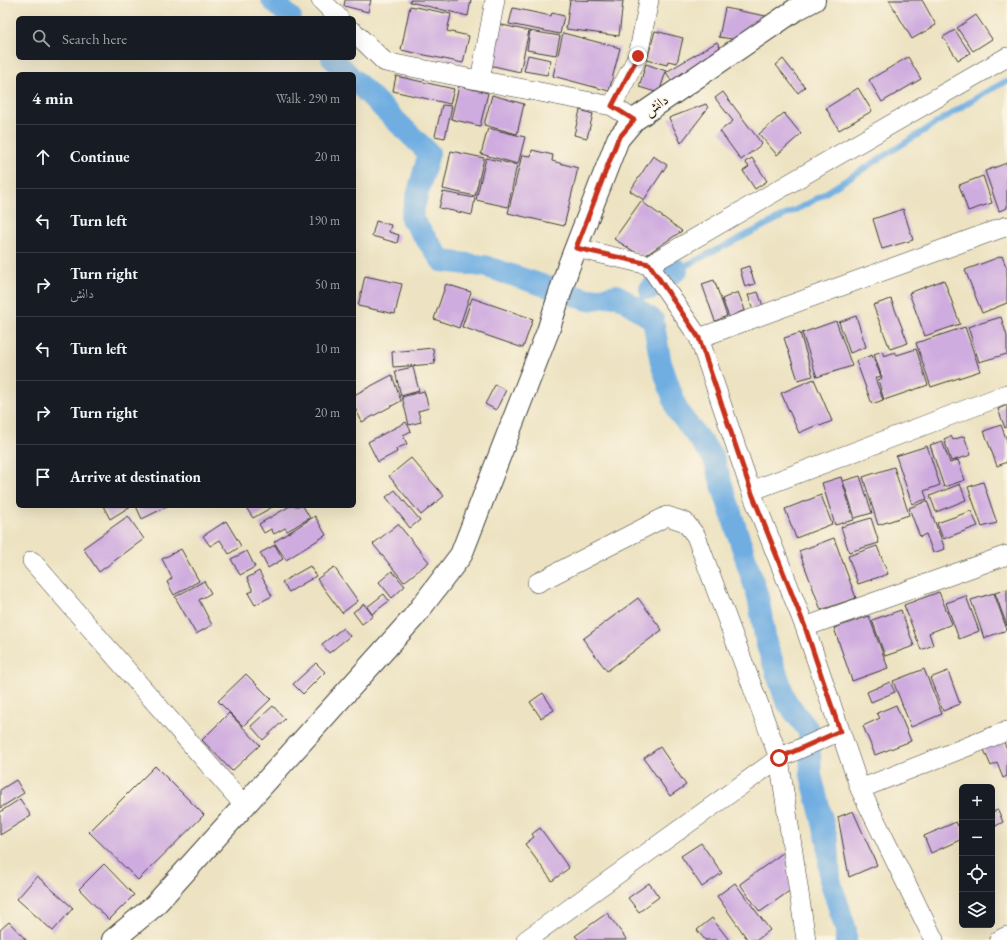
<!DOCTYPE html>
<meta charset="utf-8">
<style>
body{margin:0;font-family:"EB Garamond",Amiri,serif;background:#20242c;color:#f1f3f6}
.controls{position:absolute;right:12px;bottom:12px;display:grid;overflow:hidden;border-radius:6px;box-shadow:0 4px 16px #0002}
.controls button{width:36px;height:36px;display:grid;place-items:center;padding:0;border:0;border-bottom:1px solid #363941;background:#171b24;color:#f1f3f6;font:20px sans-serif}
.stop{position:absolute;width:12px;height:12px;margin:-9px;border:3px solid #c8321e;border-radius:50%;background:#fff}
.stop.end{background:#c8321e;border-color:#fff;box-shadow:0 1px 4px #0008}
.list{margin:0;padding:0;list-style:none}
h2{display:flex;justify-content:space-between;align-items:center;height:52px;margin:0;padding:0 16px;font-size:17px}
h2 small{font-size:13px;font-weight:400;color:#9ea1a6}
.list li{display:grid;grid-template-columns:26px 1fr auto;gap:12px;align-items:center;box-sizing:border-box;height:64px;padding:0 16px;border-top:1px solid #363941}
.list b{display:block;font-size:15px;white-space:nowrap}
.list p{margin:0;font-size:13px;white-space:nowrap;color:#9ea1a6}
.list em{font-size:13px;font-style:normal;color:#9ea1a6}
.icon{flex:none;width:22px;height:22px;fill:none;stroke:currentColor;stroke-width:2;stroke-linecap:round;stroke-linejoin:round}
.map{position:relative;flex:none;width:1007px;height:940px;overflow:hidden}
.search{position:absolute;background:#171b24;box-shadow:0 4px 16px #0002;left:16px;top:16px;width:340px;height:44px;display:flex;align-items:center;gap:10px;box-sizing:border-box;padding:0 14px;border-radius:6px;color:#9ea1a6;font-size:15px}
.panel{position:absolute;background:#171b24;box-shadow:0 4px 16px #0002;left:16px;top:72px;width:340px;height:436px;border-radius:6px}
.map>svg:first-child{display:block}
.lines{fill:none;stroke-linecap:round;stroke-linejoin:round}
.stream{stroke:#6faee2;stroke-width:6}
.canal{stroke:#6faee2;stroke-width:22}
.building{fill:#cfacdf}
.minor-casing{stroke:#3b3a35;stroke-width:20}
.secondary-casing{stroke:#3b3a35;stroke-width:24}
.minor{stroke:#fff;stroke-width:19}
.secondary{stroke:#fff;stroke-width:22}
.route{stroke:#c8321e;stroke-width:5}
.labels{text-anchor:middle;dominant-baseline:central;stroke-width:3.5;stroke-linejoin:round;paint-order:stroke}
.street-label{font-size:14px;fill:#1c1c1c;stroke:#fcf5e5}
</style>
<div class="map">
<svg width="1007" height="940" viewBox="0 0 1007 940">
<rect width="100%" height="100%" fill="#fcf5e5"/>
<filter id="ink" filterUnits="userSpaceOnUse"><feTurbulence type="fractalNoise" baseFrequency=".025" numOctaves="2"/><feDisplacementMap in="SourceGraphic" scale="8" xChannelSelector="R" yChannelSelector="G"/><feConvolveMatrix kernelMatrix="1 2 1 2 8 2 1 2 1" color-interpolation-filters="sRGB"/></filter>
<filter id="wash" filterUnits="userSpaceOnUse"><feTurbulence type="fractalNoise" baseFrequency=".012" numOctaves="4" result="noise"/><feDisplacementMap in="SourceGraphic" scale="16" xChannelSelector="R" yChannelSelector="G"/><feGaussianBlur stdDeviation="0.9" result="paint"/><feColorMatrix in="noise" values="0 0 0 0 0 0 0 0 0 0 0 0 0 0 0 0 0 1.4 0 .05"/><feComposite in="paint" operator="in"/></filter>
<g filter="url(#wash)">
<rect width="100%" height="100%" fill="#ede3c2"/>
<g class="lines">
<!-- stream -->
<path class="stream" d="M677 270 811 202 984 93 1007 81
M634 307 650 289"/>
<!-- canal -->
<path class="canal" d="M272 0 291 18
M332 58 348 74
M354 80 429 153 411 218 442 261 484 266 588 300 617 295 653 320 661 363 678 412 713 457 758 597 766 642 786 701 809 731 811 775 828 843 830 880 846 930V940
M650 289 677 270"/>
</g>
<g id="blocks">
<!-- building -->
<path class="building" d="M345 0H371L368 12 344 6Z
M410 0H471L468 16 410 2Z
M570 0 623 1 619 36 566 29Z
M889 0H922L936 25 912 39Z
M410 6 451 14 447 31 469 36 463 63 401 50Z
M513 8 551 16 552 13 564 16 560 34 509 24Z
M725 8 776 18 745 41 719 37Z
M976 15 992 39 973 51 957 28Z
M498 24 529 31 520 72 489 65Z
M955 30 970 53 958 60 943 37Z
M530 31 560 36 556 55 527 50Z
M655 31 683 38 677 63 668 61 667 65 647 60Z
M563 33 620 48 609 91 553 76Z
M717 42 725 56 675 86 666 72Z
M528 55 551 60 547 75 524 71Z
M908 57 921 79 882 102 869 80Z
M783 59 805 87 798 93 776 65Z
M646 64 666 71 659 93 639 87Z
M396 76 454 89 450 104 393 91Z
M459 86 488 93 480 126 451 119Z
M858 88 872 111 839 130 826 108Z
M723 92 762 144 741 160 720 131 733 121 715 98Z
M492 95 524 104 517 134 484 125Z
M706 104 708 108 681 143 669 118Z
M442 105 452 106 445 138 435 136Z
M580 110 593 114 587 138 574 135Z
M784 113 801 134 777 155 759 134Z
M488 128 525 137 518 164 481 154Z
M532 150 553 155 552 161 578 168 564 226 508 213 522 155 531 156Z
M451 151 484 158 475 196 443 189Z
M653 156 667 165 644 200 630 191Z
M486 158 517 165 508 207 476 200Z
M752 158 767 181 755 189 743 171 749 167 745 162Z
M1007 163V208L999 211 985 171Z
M983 176 992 203 968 211 959 185Z
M443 192 475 198 472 215 439 208Z
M641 201 682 231 643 257 614 239Z
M903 209 913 240 882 249 873 219Z
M376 221 391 225 389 232 399 235 397 243 372 236Z
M1002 256 1007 269V303L982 313 965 270Z
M749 266 755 284 745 287 740 269Z
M365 276 402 284 395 314 358 306Z
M714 280 727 316 715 321 702 284Z
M944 280 960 324 925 336 909 293Z
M446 284 471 292 459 328 434 319Z
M738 292 745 310 729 317 722 299Z
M758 292 764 309 754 312 748 295Z
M472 298 533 319 523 348 462 327Z
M891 299 908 343 890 349 873 305Z
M856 316 866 347 850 353 839 322Z
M1001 317 1007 336V354L979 362 968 327Z
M836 321 852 366 817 377 802 333Z
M965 327 980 371 931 387 916 343Z
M800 333 813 376 798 380 784 338Z
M433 348 435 364 393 367 392 352Z
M916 349 928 385 884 400 878 380 882 378 874 354 882 351 884 356 895 352 897 355Z
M872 355 881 376 875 378 883 400 872 404 856 361Z
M413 367 419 391 401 396 395 371Z
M392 375 401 401 362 422 354 406V395Z
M814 379 832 421 820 426 819 424 799 433 781 393Z
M495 385 506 390 496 410 485 404Z
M424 391 429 408 418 411 421 422 409 425 402 397Z
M1007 405V427L1005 428 998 409Z
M406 422 411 431 403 435 407 444 396 449 397 452 378 462 368 442Z
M1001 425 1007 441V462L997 466 984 431Z
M951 436 953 440 964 436 971 455 951 461 944 439Z
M942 441 950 463 958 460 965 480 944 487 930 445Z
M927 446 940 485 924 491 927 499 912 504 896 456Z
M411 458 444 496 421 515 389 476Z
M894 467 909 515 878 525 863 477Z
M860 476 872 513 855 518 843 481Z
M841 477 854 520 835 525 822 483Z
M983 482 997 523 982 527 968 487Z
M960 484 966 500 936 512 930 496Z
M395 490 420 520 410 528 386 497Z
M821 495 832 524 796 538 785 509Z
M927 501 945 549 933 553 926 534 920 537 909 508Z
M103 506H131L110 519Z
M136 506H168L142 519Z
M245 506H274L253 518Z
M290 506H303L310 518 287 531 285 528 274 534 271 529 264 533 259 524Z
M971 511 978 526 943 539 937 523Z
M128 516 144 539 99 572 83 548Z
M315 516 326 535 286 560 274 542Z
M871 518 879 543 849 552 841 527Z
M226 521 241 546 229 554 220 540 210 546 203 536Z
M398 524 429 562 404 582 373 544Z
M834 538 856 598 821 610 799 551Z
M275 545 283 559 268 568 260 553Z
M877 546 888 574 858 584 848 556Z
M181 549 199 581 174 595 167 582 172 578 162 559Z
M247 551 255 567 240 575 231 559Z
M310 566 316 576 289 592 282 582Z
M334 567 358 601 342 613 317 579Z
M259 571 272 596 255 605 248 593 253 591 247 578Z
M392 571 405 586 392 598 379 582Z
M204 581 211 593 199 600 212 625 196 634 175 597Z
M1007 589V626L995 593Z
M939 592 952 624 929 633 933 645 921 650 904 605Z
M994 593 1007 630 984 638 971 600Z
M384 594 389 601 372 614 367 607Z
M966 596 979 631 959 639 946 603Z
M638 598 662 630 607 671 583 639Z
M364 604 373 616 362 624 353 612Z
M901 610 914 646 885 656 872 620Z
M869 616 888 668 852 681 834 628Z
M343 628 350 636 329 653 322 644Z
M316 663 325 672 303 694 293 684Z
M924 669 942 714 911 727 893 681Z
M948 671 960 704 943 711 930 678Z
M246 674 271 699 243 726 218 701Z
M890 682 895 692 871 702 867 692Z
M543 693 554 710 541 718 530 702Z
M896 705 911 741 875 755 863 726 880 718 877 713Z
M273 706 285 719 263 740 251 726Z
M229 713 260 745 232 771 202 740Z
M1002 738 1007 749V776L1003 778 997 763 991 766 982 745Z
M660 747 686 785 670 796 644 758Z
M155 766 204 815 138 880 89 832Z
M16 780 24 793 0 808V790Z
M20 799 31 816 0 835V812Z
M998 810 1003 822 992 828V812Z
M853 811 877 865 849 877 838 817Z
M956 822 958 826 962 824V839L931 853 924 836Z
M540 828 569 868 552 881 525 844 534 837 532 834Z
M701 843 722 873 702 887 681 856Z
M784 852 792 864 786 868 798 885 760 912 740 884Z
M104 864 134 895 109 920 79 889Z
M37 876 73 908 53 931 17 899Z
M649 883 659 897 639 912 628 898Z
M735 883 770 930 757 940H748L717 896Z
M607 913 627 940H579L575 936Z
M712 918 729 940H705L697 930Z
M9 922 26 940H0V930Z"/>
</g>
</g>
<g filter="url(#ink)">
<use href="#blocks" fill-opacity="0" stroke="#3b3a35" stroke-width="1"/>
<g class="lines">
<defs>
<path id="minor" d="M321 0 339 18
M354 32 385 62 612 106 634 120
M480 80 495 0
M612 106 638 56 649 0
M576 248 649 265 699 338 751 491 805 627 860 789 934 940
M649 265 1007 57
M699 338 1007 226
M751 491 1007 394
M32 561 244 805
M805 627 1007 555
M860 789 1007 731
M526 940 779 758 696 536 685 522 667 516 537 583
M806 940 779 758 840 731
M999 940 1007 936"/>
<path id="secondary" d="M113 940 154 906 413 618 461 555 548 331 568 268 618 139 634 120 795 10 814 0"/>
</defs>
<!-- minor casing -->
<use href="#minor" class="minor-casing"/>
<!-- secondary casing -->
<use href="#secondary" class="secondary-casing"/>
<!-- minor -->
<use href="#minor" class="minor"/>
<!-- secondary -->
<use href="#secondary" class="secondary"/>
</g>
</g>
<g class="lines" filter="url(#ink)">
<!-- route -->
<path class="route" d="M638 56 612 106 634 120 618 139 576 248 649 264 699 338 751 491 805 627 840 731 779 758"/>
</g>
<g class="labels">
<!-- street labels -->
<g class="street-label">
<text transform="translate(656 105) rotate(-34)">دانش</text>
</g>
</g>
</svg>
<div class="controls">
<button>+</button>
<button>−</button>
<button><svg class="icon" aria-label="locate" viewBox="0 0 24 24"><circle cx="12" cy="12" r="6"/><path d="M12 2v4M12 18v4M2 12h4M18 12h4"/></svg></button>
<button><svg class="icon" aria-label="layers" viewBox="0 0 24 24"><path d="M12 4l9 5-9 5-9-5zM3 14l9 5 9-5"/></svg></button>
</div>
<div class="stop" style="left:779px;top:758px"></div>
<div class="stop end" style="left:638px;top:56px"></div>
<div class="search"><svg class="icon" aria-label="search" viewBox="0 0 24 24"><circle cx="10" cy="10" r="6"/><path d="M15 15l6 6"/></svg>Search here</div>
<section class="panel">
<h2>4 min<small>Walk · 290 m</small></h2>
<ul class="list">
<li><svg class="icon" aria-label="ahead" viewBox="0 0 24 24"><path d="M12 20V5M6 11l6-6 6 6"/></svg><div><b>Continue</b></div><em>20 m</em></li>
<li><svg class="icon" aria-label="left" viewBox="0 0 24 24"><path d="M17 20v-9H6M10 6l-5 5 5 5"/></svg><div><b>Turn left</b></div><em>190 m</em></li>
<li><svg class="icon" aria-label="right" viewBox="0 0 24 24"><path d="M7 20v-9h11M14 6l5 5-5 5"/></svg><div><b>Turn right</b><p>دانش</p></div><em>50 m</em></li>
<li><svg class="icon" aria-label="left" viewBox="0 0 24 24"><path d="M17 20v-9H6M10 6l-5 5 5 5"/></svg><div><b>Turn left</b></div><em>10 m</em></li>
<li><svg class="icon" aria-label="right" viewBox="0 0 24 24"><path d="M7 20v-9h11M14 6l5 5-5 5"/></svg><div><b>Turn right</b></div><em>20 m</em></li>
<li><svg class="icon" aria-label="arrive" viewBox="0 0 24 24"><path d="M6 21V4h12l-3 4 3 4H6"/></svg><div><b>Arrive at destination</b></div></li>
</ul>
</section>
</div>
